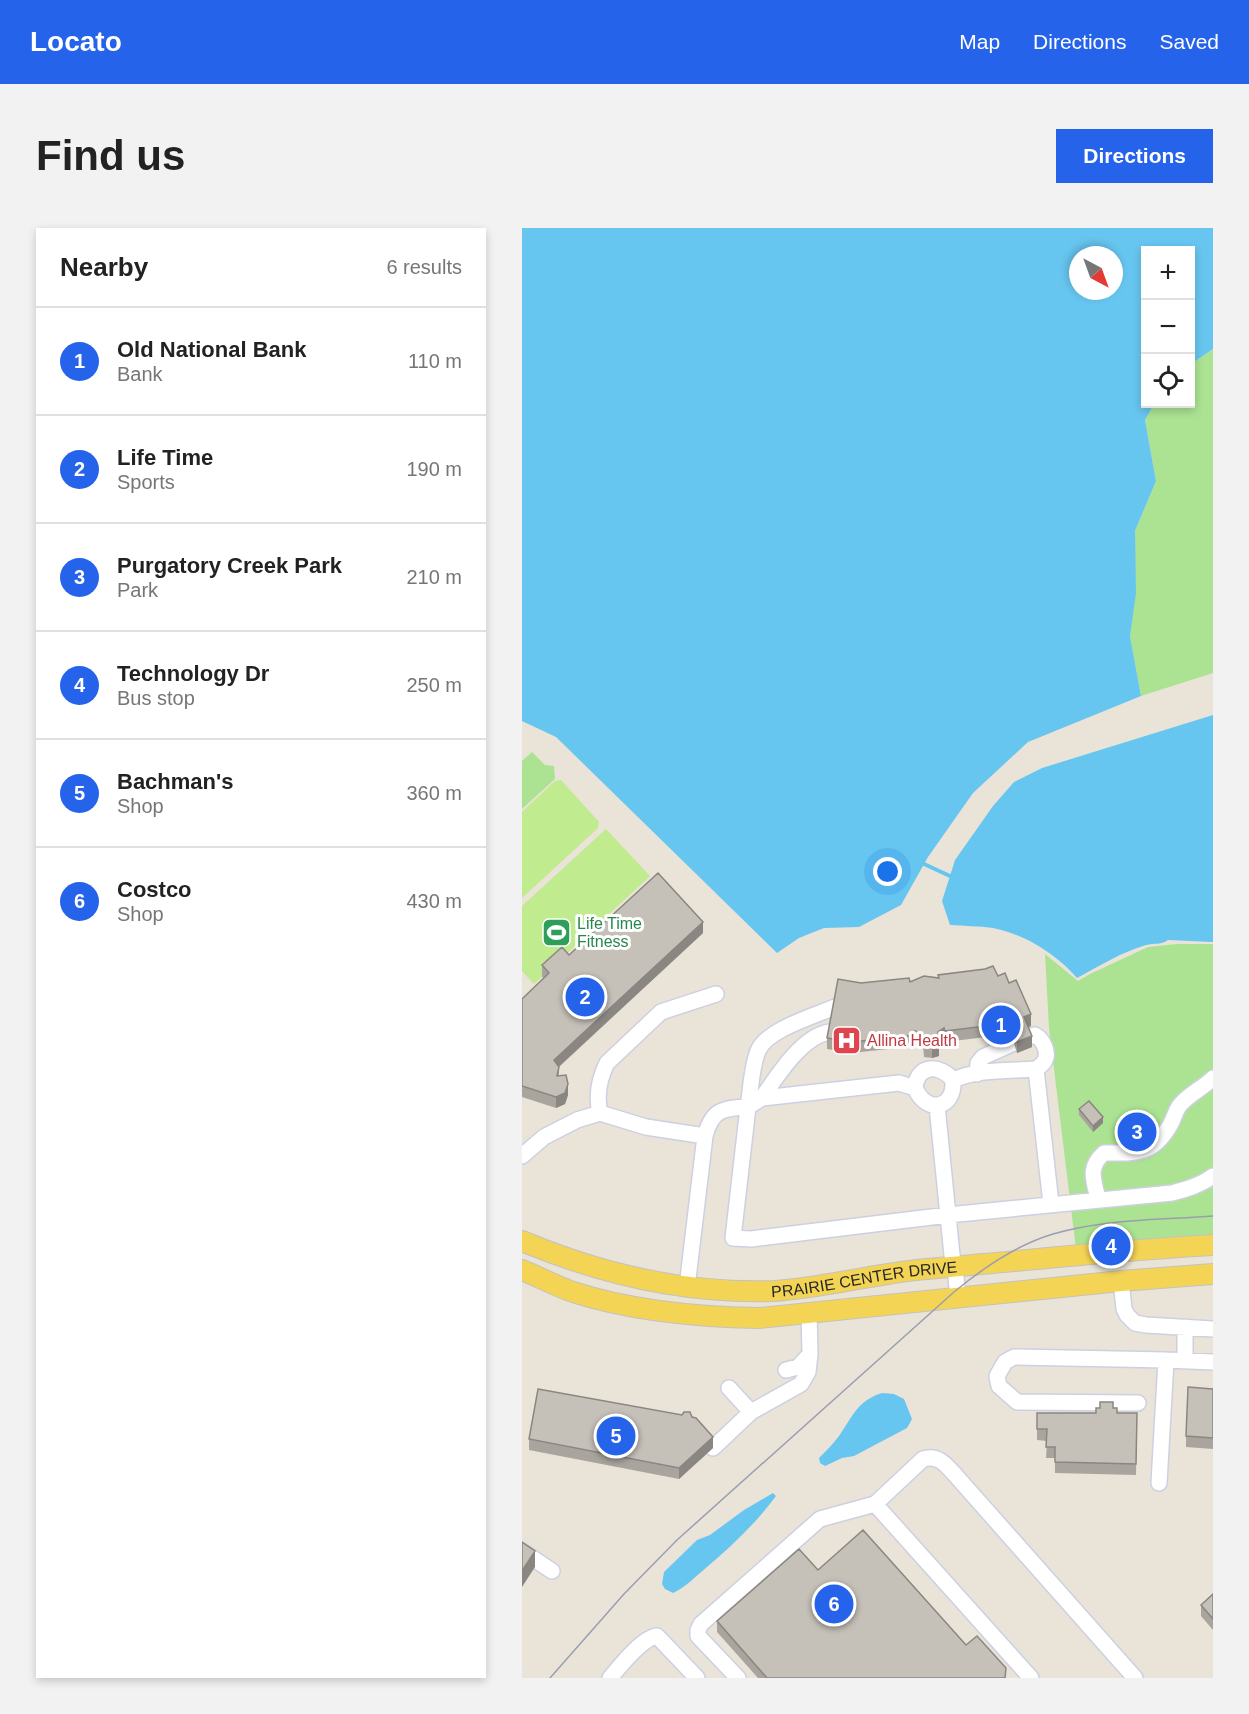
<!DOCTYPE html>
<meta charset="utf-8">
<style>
body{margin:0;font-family:Helvetica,sans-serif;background:#f2f2f2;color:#222}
.controls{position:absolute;right:18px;top:18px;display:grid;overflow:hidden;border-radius:0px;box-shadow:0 3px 9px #0003}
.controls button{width:54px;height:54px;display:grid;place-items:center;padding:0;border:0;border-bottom:2px solid #e0e0e0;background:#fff;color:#222;font:30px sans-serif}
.compass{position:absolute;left:547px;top:18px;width:54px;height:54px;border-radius:50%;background:#fff;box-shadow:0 3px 9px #0003;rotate:139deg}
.you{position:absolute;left:366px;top:644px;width:21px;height:21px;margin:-15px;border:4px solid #fff;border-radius:50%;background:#1a73e8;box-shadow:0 0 0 9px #1a73e833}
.badge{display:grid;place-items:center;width:39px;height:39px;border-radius:50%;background:#2563eb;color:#fff;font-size:20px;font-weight:700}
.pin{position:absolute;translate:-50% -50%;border:3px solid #fff;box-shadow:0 2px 6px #0006}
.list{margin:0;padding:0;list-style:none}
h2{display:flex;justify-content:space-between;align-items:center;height:78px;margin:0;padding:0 24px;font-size:26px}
h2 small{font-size:20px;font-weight:400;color:#767676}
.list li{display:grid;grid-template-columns:39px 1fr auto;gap:18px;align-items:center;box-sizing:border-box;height:108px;padding:0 24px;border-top:2px solid #e0e0e0}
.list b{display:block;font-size:22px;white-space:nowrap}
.list p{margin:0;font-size:20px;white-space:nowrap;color:#767676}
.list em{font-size:20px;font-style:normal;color:#767676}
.icon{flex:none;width:33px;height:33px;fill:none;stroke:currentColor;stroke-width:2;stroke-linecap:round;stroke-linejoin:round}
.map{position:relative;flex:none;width:691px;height:1450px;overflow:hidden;border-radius:0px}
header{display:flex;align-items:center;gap:36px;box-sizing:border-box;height:84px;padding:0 30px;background:#2563eb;color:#fff}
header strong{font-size:28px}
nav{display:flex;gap:33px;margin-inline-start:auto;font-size:21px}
.intro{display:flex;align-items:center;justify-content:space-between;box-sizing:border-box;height:144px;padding:0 36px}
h1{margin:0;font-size:42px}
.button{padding:15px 27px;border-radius:0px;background:#2563eb;color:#fff;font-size:21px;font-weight:700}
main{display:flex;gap:36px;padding:0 36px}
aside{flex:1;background:#fff;border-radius:0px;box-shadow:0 3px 9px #0003}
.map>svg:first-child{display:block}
.green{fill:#abe392}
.pitch{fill:#c0eb8e}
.water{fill:#67c6f0;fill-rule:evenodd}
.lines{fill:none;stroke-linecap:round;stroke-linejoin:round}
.stream{stroke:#67c6f0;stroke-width:4}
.minor-casing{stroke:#cdd0e1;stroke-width:18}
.major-casing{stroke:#c3c3c3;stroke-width:22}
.minor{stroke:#fff;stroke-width:15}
.major{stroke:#f3d455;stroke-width:20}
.tram{stroke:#9b9eb2;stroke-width:1.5}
.wall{fill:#a9a59e}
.shaded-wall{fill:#8a8681}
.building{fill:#c5c0b8;stroke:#8a8681;stroke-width:1.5}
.labels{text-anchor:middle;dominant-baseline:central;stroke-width:6;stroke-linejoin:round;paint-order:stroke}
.leisure-label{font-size:16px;fill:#27864d;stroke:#fff;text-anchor:start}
.health-label{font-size:16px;fill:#be3a42;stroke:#fff;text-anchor:start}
.street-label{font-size:16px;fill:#272727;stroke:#fff}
</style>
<header>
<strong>Locato</strong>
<nav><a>Map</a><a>Directions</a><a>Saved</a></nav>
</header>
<div class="intro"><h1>Find us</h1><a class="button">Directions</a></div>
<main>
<aside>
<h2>Nearby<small>6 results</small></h2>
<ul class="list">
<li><span class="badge">1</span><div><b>Old National Bank</b><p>Bank</p></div><em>110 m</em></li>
<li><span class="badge">2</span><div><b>Life Time</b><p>Sports</p></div><em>190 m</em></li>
<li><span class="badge">3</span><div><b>Purgatory Creek Park</b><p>Park</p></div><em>210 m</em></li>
<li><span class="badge">4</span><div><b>Technology Dr</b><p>Bus stop</p></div><em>250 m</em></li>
<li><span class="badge">5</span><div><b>Bachman's</b><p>Shop</p></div><em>360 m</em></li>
<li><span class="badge">6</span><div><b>Costco</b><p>Shop</p></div><em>430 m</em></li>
</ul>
</aside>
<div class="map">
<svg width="691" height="1450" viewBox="0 0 691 1450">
<rect width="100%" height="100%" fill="#eae3d8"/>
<!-- green -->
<path class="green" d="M691 121V445L619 468 608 408 613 303 634 253 623 192 632 176H668L669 136Z
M10 524 23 537 32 538 33 551 0 581V533Z
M655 716H691V1009L554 1021 527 800 523 726 556 753 568 746 626 719Z"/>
<!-- pitch -->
<path class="pitch" d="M39 552 77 594 76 600 0 670V584L33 553Z
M84 601 128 648 12 756 0 743V678Z"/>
<!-- water -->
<path class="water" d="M0 0H691V121L669 136 668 22H624V176H632L623 192 634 253 613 303 614 365 608 408 619 468 506 514 451 565 406 629 379 677 337 699 302 700 277 710 255 725 34 509 0 493ZM556 27H592V63H556Z
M691 487V714L646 712C640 717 632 715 624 717 600 724 577 738 555 750 534 726 502 706 471 700 457 698 442 698 428 697L420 673 433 632 471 578 492 554 520 540Z
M360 1165 372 1166 382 1171 390 1191 385 1200 332 1228 320 1230 303 1238 298 1235 297 1230C304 1223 311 1216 317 1208 331 1188 335 1173 360 1165Z
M251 1265 254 1268C234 1295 210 1318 185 1339 174 1348 164 1359 151 1365L143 1361 140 1356 142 1344 175 1312 188 1307 222 1282Z"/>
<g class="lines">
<!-- stream -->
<path class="stream" d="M402 636 428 648"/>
<defs>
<path id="minor" d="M506 809 513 807C521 811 528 825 522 834 520 837 517 839 514 841
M455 846 456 835 461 829 492 815
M393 860C404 886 433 882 431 852
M240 870C255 848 281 807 308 804
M415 878 430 1027 433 1039 436 1070
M78 885C74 868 77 851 85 835L139 784 194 766
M0 928 22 909 55 892 78 885 124 899 183 908
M576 971C572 952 565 940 582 925 613 925 629 928 647 899 652 892 653 883 658 877 667 866 681 860 691 850
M529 976 514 841C487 843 456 841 431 852 418 836 395 836 393 860L377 855 240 870 226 879 211 1010 229 1011 426 987 650 965C665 961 679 957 691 948
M599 1053 602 1081 605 1087 613 1095 624 1097 691 1101
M165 1059 183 908C190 882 200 880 226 879 229 862 229 840 236 823 244 802 292 788 313 779
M663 1132V1099
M264 1142 276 1139 288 1126 287 1085
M207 1160 229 1184
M616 1175 495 1174 477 1158 475 1148 483 1134 492 1129 644 1132 691 1134
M191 1220 229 1184 279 1156 286 1144 288 1126
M637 1255 644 1132
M353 1276 509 1450
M0 1323 30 1343
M88 1450C98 1438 120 1410 135 1408L175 1450
M216 1450 176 1408V1402L179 1396 298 1291 353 1276 401 1231C417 1226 425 1238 435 1249L613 1450"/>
<g id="major">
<path id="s1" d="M0 1013C81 1047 164 1066 252 1063 302 1060 355 1045 405 1041 501 1033 596 1022 691 1017"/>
<path d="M0 1042C17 1049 34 1058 51 1064 110 1083 176 1089 237 1090L599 1053 691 1046"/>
</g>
</defs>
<!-- minor casing -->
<use href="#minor" class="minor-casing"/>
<!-- major casing -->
<use href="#major" class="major-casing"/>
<!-- minor -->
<use href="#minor" class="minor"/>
<!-- major -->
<use href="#major" class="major"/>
<!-- tram -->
<path class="tram" d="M28 1450 102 1366 155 1312 432 1064C461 1040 494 1017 531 1006 582 991 638 992 691 988"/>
</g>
<!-- wall -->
<path class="wall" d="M181 705 37 839V848L46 867 43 876 34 880 0 869V771L22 750 20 749V737L47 727Z
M416 747 476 748 509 798 506 799 510 819 495 825 489 806 423 814 422 811 417 815V828L410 830 402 829 401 817 394 814V818L330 825 305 821V810L339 755 388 754 416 750Z
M557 881 581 895 571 904 557 887Z
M691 1161V1221L664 1219V1208Z
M591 1180 595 1185H615L614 1247 533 1245V1230H524L525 1213 515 1212V1185H574Z
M170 1189 191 1220 157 1251 7 1222V1211Z
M296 1342 484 1450H236L195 1404V1393Z
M691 1366V1402L679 1388V1377Z"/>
<!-- shaded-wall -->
<path class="shaded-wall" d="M181 694V705L32 843V832Z
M509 786V798L502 801V789Z
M422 800V811L416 815V804Z
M510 808V819L495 825V814Z
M417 817V828L410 830V819Z
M46 856V867L43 876 34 880V869Z
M581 889V895L571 904V898Z
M191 1209V1220L157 1251V1240Z
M13 1323V1339L0 1359V1343Z"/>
<!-- building -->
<path class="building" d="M136 645 181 694 32 832 37 839 35 848 44 847 46 856 43 865 34 869 0 858V771L27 745 20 737 40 719 47 727Z
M471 738 476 748 483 745 487 755 494 752 509 786 502 789 510 808 495 814 489 795 423 803 422 800 416 804 417 817 410 819 402 818 401 806 393 803 394 807 330 814 305 810 316 751 339 755 387 750 388 754 402 748 417 750 416 747 463 741Z
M567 873 581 889 571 898 557 881Z
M666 1159 691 1161V1210L664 1208Z
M16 1161 160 1187 162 1184H168L170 1189 174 1190 191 1209 157 1240 7 1211Z
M578 1174H591V1180H595V1185H615L614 1236 533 1234V1219H524L525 1201H515V1185H574V1180H578Z
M341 1302 444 1417 455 1408 484 1440 483 1450H245L195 1393 277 1321 296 1342Z
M0 1314 13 1323 0 1343Z
M691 1366V1391L679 1377Z"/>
<!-- icons -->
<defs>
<symbol id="stadium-square" viewBox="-11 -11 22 22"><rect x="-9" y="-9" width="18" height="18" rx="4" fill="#2e9e5b" stroke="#fff"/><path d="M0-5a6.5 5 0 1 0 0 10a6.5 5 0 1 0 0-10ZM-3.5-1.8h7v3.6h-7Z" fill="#fff"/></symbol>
<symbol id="hospital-square" viewBox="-11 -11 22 22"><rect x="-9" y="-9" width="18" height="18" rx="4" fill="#e0444e" stroke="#fff"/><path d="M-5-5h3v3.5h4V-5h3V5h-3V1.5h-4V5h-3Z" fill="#fff"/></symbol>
</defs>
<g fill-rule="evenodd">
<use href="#stadium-square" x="18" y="688" width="33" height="33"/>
<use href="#hospital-square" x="308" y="796" width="33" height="33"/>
</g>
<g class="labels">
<!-- leisure labels -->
<g class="leisure-label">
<text x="55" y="695">Life Time<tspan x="55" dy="18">Fitness</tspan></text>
</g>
<!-- health labels -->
<g class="health-label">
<text x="345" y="812">Allina Health</text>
</g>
<!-- street labels -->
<g class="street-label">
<text stroke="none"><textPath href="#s1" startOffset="350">PRAIRIE CENTER DRIVE</textPath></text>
</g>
</g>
</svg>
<div class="controls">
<button>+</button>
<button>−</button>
<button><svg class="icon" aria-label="locate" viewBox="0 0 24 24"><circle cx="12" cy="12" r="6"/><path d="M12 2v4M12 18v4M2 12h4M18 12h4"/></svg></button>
</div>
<svg class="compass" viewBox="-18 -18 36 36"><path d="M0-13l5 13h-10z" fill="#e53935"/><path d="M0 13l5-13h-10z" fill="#767676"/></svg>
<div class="you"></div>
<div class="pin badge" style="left:479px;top:797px">1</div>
<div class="pin badge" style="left:63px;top:769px">2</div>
<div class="pin badge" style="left:615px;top:904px">3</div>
<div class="pin badge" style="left:589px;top:1018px">4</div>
<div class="pin badge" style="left:94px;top:1208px">5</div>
<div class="pin badge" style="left:312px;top:1376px">6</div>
</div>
</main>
